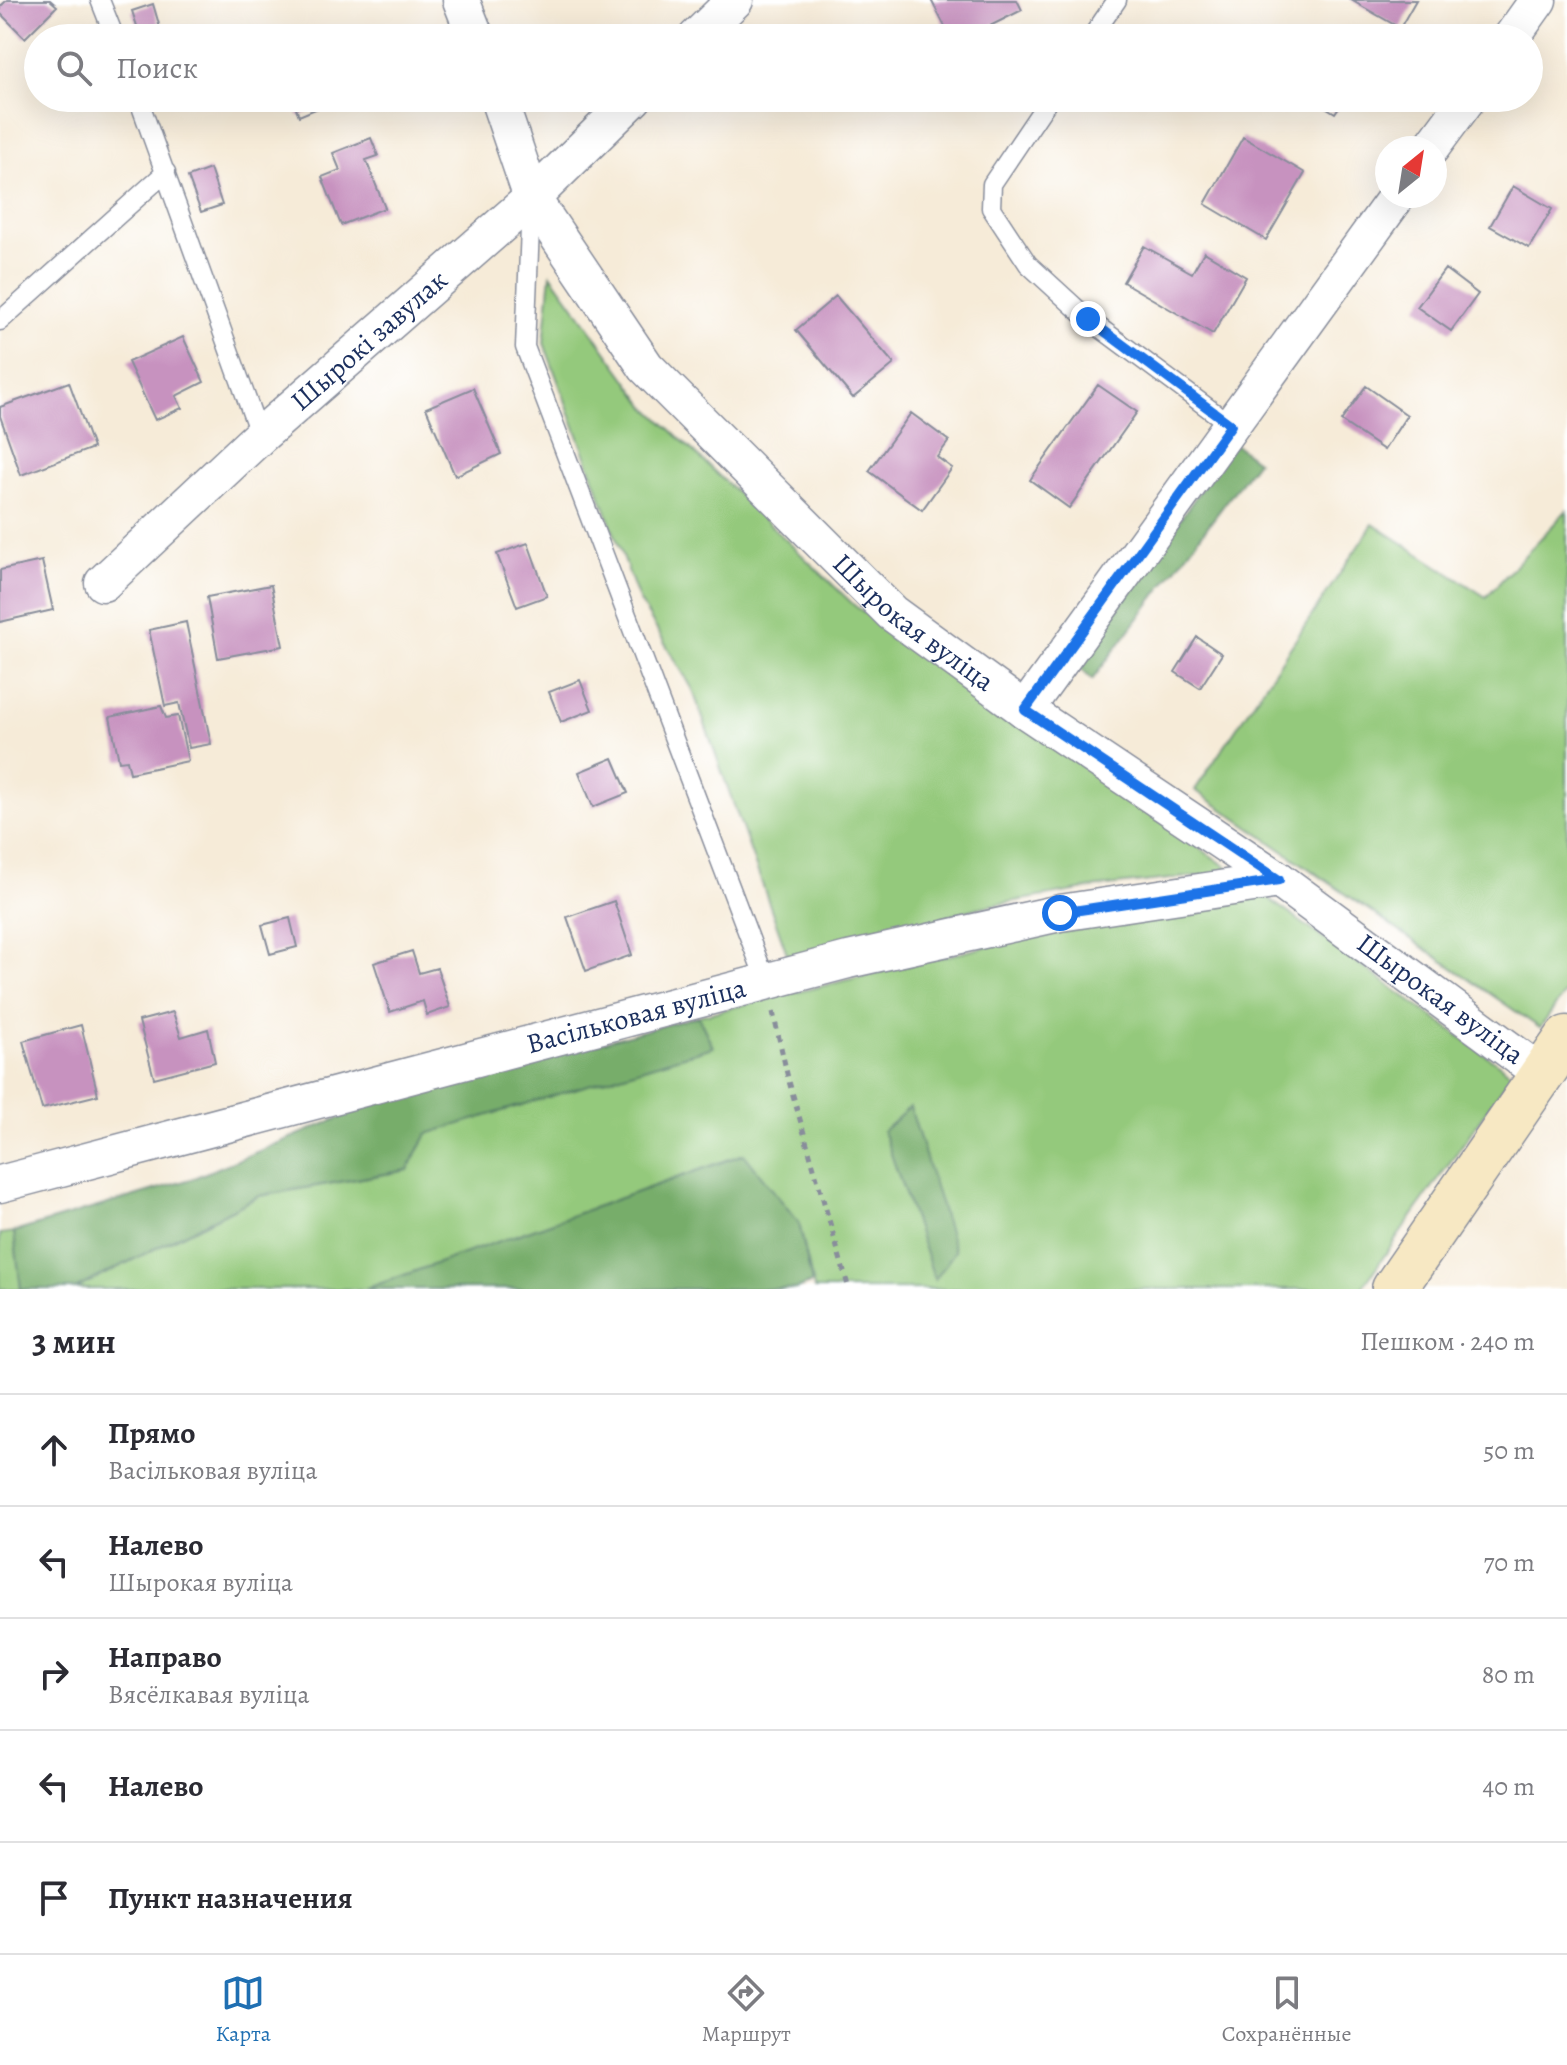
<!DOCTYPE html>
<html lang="ru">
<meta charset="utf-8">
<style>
body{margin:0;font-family:Alegreya,serif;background:#f2f2f3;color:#2b2b33}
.compass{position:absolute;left:1375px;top:136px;width:72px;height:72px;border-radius:50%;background:#fff;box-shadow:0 8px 32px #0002;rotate:30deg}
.stop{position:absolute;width:24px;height:24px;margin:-18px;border:6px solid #1a73e8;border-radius:50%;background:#fff}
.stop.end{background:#1a73e8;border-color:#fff;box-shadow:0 2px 8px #0008}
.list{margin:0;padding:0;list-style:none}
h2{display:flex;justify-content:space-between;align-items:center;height:104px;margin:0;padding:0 32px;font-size:34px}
h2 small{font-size:26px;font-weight:400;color:#7c7c81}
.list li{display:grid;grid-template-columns:52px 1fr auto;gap:24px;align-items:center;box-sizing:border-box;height:112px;padding:0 32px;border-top:2px solid #e1e1e2}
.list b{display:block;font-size:30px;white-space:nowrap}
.list p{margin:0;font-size:26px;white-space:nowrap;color:#7c7c81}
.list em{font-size:26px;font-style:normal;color:#7c7c81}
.icon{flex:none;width:44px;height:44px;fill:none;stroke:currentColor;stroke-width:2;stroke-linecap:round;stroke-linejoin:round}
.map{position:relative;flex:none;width:1567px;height:1289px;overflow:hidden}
.search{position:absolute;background:#fff;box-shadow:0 8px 32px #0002;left:24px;right:24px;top:24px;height:88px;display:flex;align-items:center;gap:20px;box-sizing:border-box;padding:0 28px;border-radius:44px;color:#7c7c81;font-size:30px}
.sheet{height:664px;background:#fff}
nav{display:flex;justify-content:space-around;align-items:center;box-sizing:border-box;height:112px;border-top:2px solid #e1e1e2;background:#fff;font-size:22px;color:#7c7c81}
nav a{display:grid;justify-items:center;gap:4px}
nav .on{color:#1f6fb2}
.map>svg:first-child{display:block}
.green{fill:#94c97b;stroke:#587c6c;stroke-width:2}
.forest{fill:#77ad6b;stroke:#496e64;stroke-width:2}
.building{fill:#c792bf}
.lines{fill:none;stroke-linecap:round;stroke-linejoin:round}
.lane-casing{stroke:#888d9b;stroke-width:21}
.street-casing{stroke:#888d9b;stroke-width:39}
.secondary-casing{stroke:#888d9b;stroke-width:47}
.path{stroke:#888d9b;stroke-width:5;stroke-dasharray:6 6;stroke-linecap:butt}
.lane{stroke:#fff;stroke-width:18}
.street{stroke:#fff;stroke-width:36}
.secondary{stroke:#f7e8c3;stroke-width:44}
.route{stroke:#1a73e8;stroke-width:10}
.labels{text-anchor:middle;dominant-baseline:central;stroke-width:6;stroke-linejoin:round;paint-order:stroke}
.street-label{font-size:28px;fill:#1b2f5e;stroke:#fff}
</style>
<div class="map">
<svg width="1567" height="1289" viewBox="0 0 1567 1289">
<rect width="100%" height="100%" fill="#fff"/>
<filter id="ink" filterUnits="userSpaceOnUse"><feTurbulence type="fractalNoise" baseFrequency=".0125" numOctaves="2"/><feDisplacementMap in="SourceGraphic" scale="16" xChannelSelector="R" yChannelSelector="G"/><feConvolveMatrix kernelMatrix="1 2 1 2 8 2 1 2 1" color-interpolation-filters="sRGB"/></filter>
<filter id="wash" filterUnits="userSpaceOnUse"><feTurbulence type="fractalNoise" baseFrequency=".006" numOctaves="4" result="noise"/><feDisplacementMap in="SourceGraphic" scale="32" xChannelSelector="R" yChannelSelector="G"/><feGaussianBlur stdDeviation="1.8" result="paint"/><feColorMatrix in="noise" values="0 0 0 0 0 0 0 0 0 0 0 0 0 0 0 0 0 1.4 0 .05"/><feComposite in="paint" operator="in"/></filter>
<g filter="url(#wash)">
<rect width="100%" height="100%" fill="#f6ebd8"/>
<!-- green -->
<path class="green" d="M551 274 645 405 855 606 1234 872 1098 887 981 907 790 962 692 688 639 600 544 343Z
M1567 510V990L1540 1028 1195 790 1373 524 1486 597Z
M1265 896 1512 1074 1361 1289H814L799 1223 744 1155 365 1289H75L259 1196 407 1170 426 1134 712 1047 698 1016 997 944Z
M14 1232 21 1289H0V1234Z"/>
<!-- forest -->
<path class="forest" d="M1233 443 1257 461 1092 680 1078 666Z
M698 1016 713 1047 427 1134 408 1170 259 1196 75 1289H21L14 1232 191 1179 368 1106Z
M910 1107 955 1251 935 1280 883 1131Z
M744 1154 799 1223 812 1283 796 1289H365Z"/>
<g id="blocks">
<!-- building -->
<path class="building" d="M7 0H50L57 6 25 38 0 13V7Z
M931 0H1017L1022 10 966 38H951Z
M1351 0H1416L1400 28Z
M153 4 163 38H141L132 11Z
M328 28 332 38H303Z
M292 98H342L299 116Z
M1311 98H1345L1335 113Z
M1243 137 1305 173 1266 240 1205 204Z
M371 138 378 156 366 160 385 208 341 225 322 177 340 170 333 153Z
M210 169 222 205 201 212 188 177Z
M1513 186 1552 209 1529 248 1490 226Z
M1144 246 1192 273 1204 252 1246 277 1213 334 1123 282Z
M1445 269 1478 294 1451 331 1417 307Z
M836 296 894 364 853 398 796 330Z
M183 337 204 382 176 396 182 408 155 420 128 362Z
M69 382 93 448 21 475 0 416V407Z
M1098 385 1137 412 1069 508 1030 480Z
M1366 386 1407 415 1384 450 1341 421Z
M473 388 501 454 455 476 426 408Z
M911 413 949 441 937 457 952 468 922 510 869 471Z
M528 543 547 596 517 607 497 554Z
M42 561 53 610 0 622V570Z
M271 585 283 646 218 658 207 597Z
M186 622 211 744 189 748 179 703 165 706 149 630Z
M1197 637 1222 654 1200 688 1175 672Z
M580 680 592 710 561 722 549 692Z
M161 706 166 718 178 716 188 761 130 773 127 760 119 761 110 717Z
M613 758 628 793 593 807 579 772Z
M614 901 632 955 586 971 567 917Z
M290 918 297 947 270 954 262 925Z
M412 951 419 973 437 968 450 1007 427 1015 423 1001 390 1012 374 963Z
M173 1012 181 1037 208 1029 215 1062 154 1078 139 1021Z
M81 1025 98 1095 42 1109 23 1041Z"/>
</g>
</g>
<g filter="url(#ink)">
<use href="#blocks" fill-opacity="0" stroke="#888d9b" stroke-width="2"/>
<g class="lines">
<defs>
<path id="lane" d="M100 0 115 38
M1091 38 1117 0
M138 98 260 436
M1050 98 992 184 991 208 1028 264 1088 319 1231 425
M531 204 525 347 766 981
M0 321 166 172"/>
<g id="street">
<path d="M461 0 476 38"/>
<path d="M696 38 735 0"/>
<path d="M1511 38 1538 0"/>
<path id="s1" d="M498 98 532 198 646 367 892 613 1025 710 1279 880 1542 1074"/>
<path d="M1431 148 1468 98"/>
<path id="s2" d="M103 583 260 436 532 198 634 98"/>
<path d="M1025 710 1397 196"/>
<path id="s3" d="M0 1184 848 960 1060 913 1279 880"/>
</g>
<path id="secondary" d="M1394 1289 1567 1038"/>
</defs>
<!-- lane casing -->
<use href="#lane" class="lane-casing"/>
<!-- street casing -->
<use href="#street" class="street-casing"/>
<!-- secondary casing -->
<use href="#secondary" class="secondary-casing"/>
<!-- path -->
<path class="path" d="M773 1012 788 1078 849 1289"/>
<!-- lane -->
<use href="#lane" class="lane"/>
<!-- street -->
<use href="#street" class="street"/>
<!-- secondary -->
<use href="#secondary" class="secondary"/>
</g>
</g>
<g class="lines" filter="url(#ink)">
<!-- route -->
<path class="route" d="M1060 913 1279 880 1025 710 1231 425 1088 319"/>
</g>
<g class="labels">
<!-- street labels -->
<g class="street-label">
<text stroke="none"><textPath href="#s2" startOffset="360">Шырокі завулак</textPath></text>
<text stroke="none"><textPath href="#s1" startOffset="680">Шырокая вуліца</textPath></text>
<text stroke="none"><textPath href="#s1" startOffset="1328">Шырокая вуліца</textPath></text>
<text stroke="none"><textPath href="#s3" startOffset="658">Васільковая вуліца</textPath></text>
</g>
</g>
</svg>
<svg class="compass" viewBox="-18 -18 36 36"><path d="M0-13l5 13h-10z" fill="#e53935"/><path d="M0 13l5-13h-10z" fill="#7c7c81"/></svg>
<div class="stop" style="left:1060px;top:913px"></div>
<div class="stop end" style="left:1088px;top:319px"></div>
<div class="search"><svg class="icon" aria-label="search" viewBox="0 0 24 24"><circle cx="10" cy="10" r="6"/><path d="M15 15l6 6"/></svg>Поиск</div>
</div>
<section class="sheet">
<h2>3 мин<small>Пешком · 240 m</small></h2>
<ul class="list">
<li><svg class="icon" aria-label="ahead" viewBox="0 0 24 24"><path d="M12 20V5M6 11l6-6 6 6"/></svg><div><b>Прямо</b><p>Васільковая вуліца</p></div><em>50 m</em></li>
<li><svg class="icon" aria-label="left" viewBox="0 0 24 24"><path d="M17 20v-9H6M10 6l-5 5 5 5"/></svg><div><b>Налево</b><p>Шырокая вуліца</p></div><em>70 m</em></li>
<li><svg class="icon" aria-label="right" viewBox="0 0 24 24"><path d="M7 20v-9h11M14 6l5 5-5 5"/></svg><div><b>Направо</b><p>Вясёлкавая вуліца</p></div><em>80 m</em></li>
<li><svg class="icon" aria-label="left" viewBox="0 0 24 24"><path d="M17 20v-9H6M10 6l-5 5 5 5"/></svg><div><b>Налево</b></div><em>40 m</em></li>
<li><svg class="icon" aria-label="arrive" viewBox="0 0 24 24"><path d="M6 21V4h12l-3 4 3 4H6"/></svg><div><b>Пункт назначения</b></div></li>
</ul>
</section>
<nav>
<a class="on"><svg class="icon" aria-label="map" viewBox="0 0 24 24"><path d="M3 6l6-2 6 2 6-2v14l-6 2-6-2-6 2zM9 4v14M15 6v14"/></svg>Карта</a>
<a><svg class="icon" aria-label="directions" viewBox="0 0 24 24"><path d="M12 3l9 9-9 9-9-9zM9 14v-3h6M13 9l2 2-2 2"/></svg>Маршрут</a>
<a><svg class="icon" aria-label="saved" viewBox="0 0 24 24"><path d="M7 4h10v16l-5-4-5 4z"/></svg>Сохранённые</a>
</nav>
